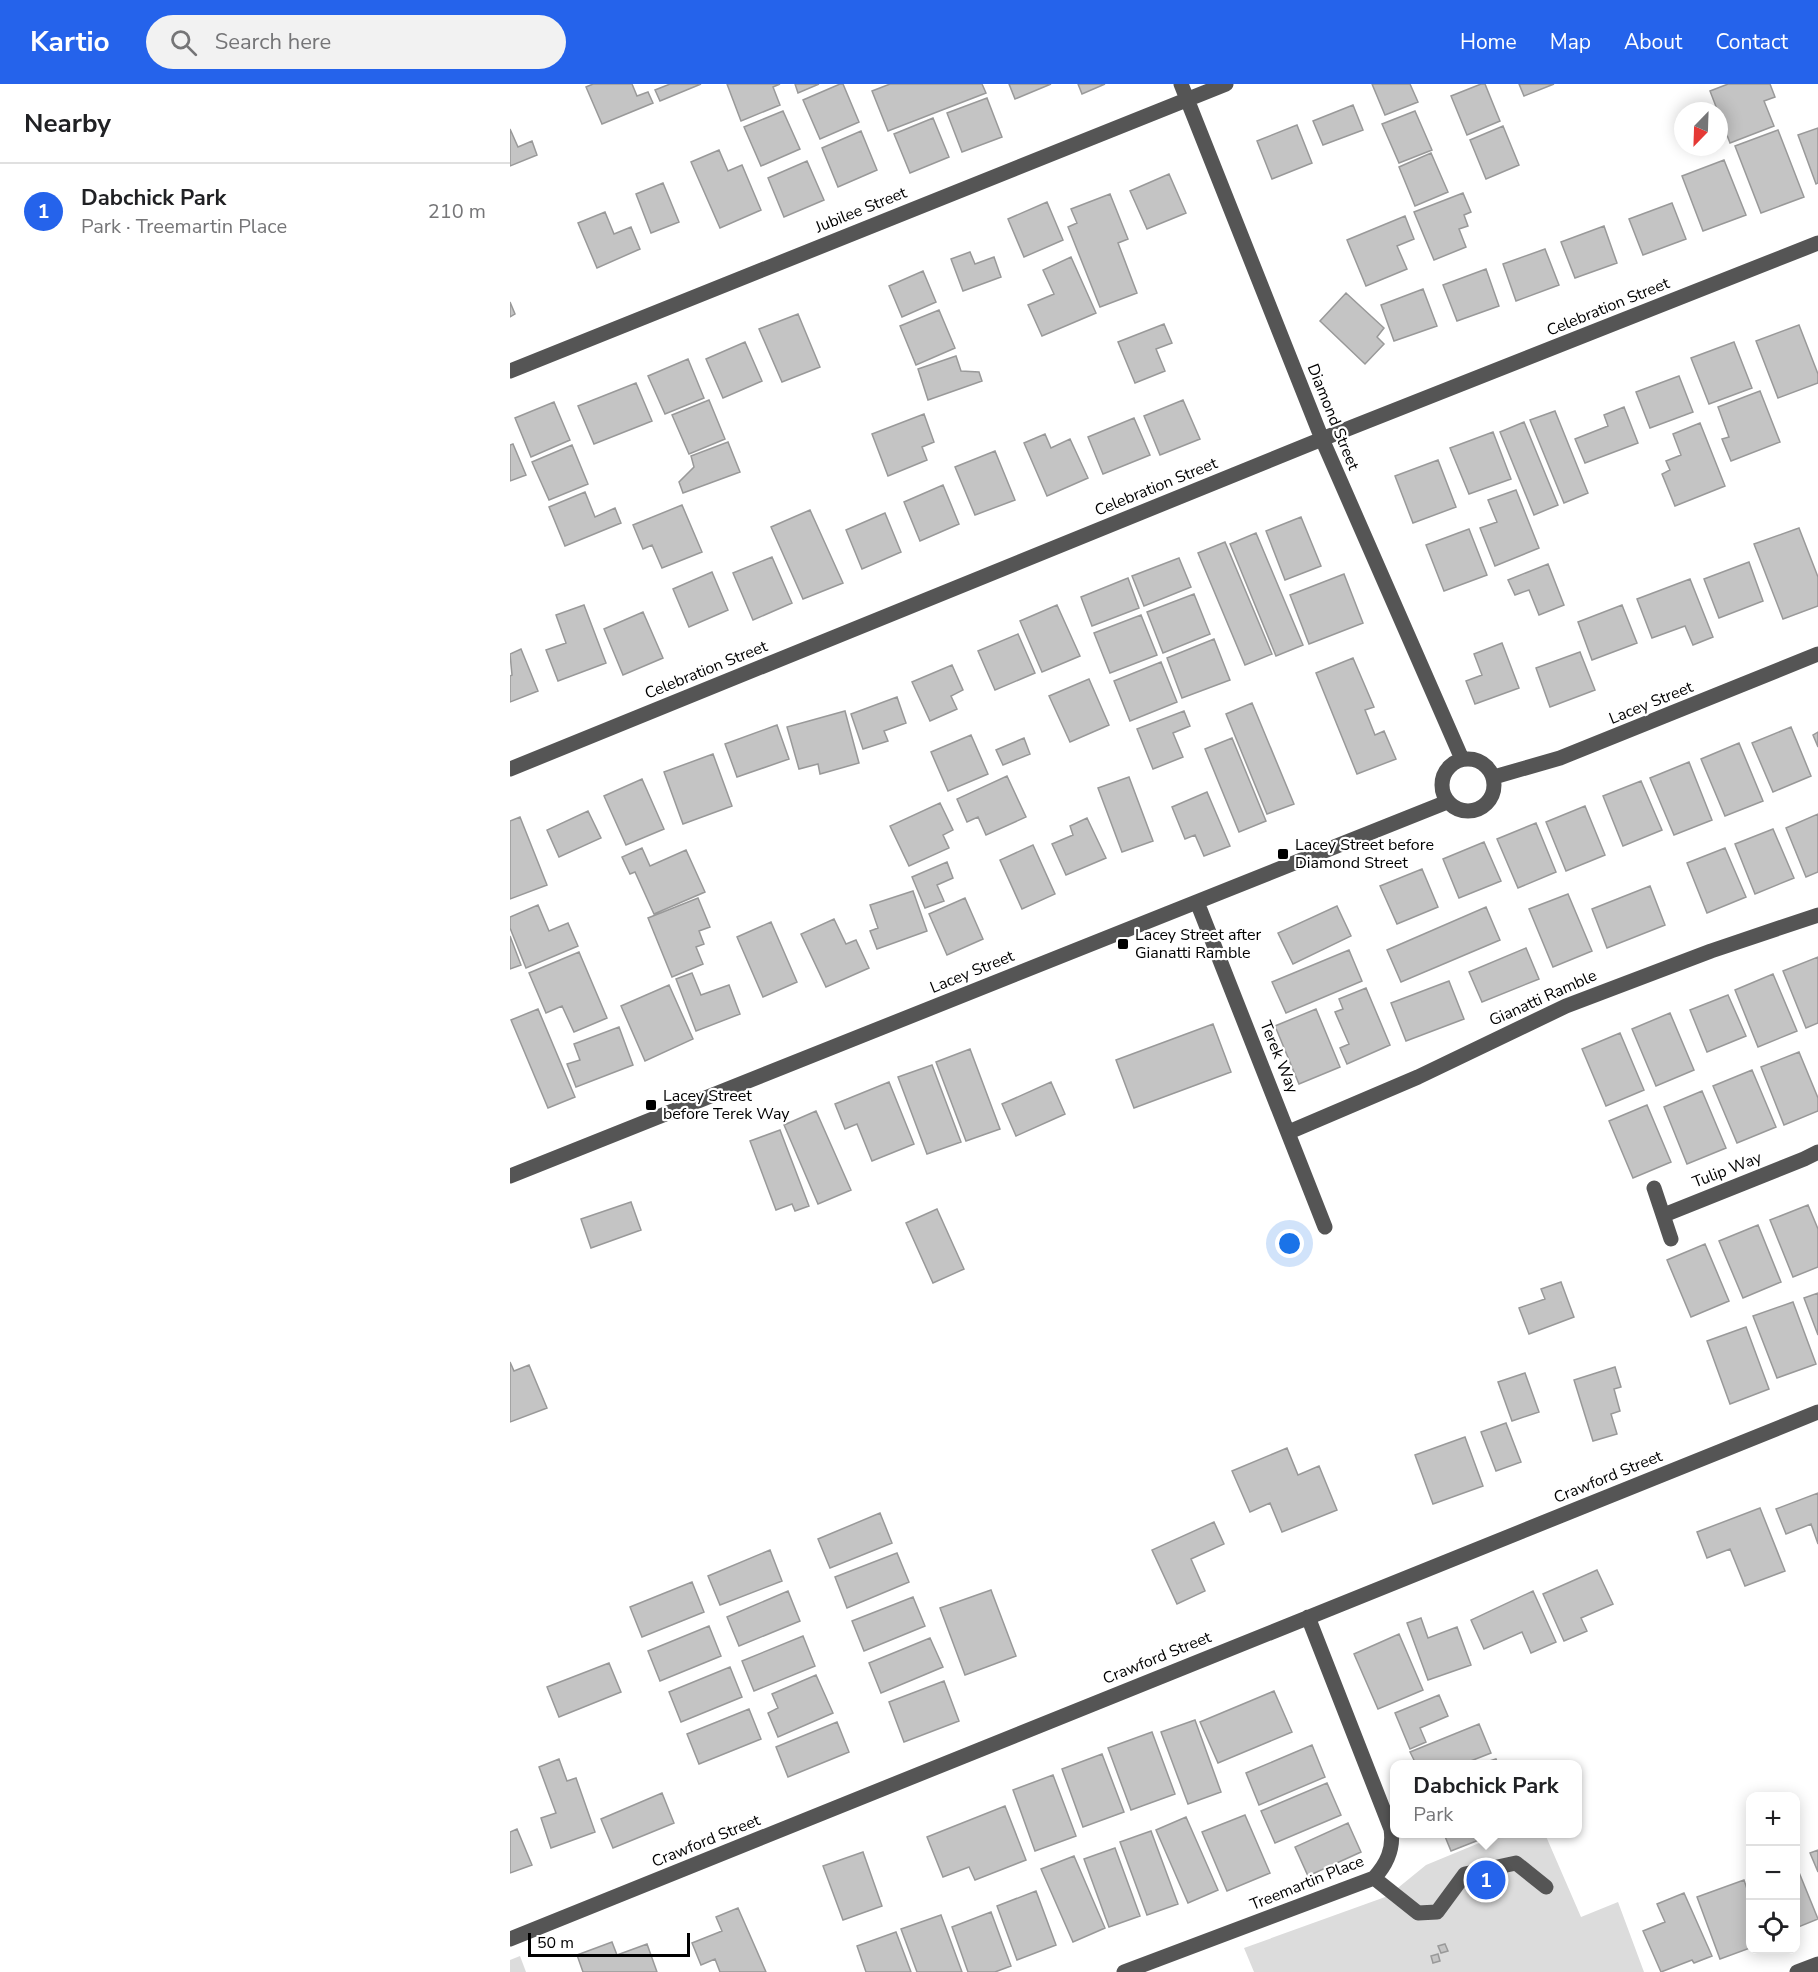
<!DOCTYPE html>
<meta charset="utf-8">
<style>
body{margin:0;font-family:"Nunito Sans",sans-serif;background:#f2f2f2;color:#202124}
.controls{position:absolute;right:18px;bottom:18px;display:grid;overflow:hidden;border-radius:12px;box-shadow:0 3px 15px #0003}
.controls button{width:54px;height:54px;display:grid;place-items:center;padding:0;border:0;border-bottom:2px solid #e0e0e0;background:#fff;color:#202124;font:30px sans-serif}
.compass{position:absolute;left:1164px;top:18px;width:54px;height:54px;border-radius:50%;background:#fff;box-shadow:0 3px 15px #0003;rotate:203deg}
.scale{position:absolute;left:18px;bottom:15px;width:162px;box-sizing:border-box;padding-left:6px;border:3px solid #000;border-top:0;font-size:16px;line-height:21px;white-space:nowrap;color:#000;-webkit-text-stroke:4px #fff;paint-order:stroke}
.you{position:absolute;left:780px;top:1160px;width:21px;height:21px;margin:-15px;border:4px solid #fff;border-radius:50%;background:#1a73e8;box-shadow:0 0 0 9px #1a73e833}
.badge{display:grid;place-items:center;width:39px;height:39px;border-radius:50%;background:#2563eb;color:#fff;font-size:20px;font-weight:700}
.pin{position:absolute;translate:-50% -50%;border:3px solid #fff;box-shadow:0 2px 6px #0006}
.popup{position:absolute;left:880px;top:1676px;width:192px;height:78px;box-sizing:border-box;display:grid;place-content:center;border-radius:12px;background:#fff;filter:drop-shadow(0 2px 4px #0005);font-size:20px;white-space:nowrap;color:#757577}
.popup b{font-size:22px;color:#202124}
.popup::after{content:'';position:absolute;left:50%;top:100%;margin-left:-12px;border:12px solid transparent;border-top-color:#fff}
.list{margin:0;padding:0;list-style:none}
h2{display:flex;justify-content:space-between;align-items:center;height:78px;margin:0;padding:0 24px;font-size:26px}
h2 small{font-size:20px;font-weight:400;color:#757577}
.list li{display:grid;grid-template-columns:39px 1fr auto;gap:18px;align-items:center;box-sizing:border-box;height:96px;padding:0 24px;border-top:2px solid #e0e0e0}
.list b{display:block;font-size:22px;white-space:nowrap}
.list p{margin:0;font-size:20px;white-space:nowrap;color:#757577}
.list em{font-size:20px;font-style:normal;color:#757577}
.icon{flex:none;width:33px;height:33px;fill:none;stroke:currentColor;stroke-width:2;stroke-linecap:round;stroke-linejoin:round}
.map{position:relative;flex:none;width:1308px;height:1888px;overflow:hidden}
header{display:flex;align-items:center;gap:36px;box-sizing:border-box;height:84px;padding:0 30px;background:#2563eb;color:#fff}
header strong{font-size:28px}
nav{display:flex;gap:33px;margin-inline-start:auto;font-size:21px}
.search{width:420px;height:54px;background:#f2f2f2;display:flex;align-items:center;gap:15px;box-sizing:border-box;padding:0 21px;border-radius:33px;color:#757577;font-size:22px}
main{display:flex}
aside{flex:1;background:#fff}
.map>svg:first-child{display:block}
.green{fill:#dcdcdc}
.forest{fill:url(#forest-crowns)}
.building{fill:#c4c4c4;stroke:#999;stroke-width:1.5}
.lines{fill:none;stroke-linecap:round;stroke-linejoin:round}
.minor{stroke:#555;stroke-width:15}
.poi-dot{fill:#000;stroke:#fff;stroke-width:2}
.labels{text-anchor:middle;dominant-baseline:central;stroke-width:4.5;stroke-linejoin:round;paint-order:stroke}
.street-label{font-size:16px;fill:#000;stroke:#fff}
.poi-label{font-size:16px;fill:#000;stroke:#fff;text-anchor:start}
</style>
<header>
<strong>Kartio</strong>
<div class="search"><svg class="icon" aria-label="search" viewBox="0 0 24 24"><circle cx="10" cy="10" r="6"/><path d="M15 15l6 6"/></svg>Search here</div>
<nav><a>Home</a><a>Map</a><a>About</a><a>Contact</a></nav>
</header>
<main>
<aside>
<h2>Nearby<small></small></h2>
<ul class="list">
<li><span class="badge">1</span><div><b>Dabchick Park</b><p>Park · Treemartin Place</p></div><em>210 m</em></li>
</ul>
</aside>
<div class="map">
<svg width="1308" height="1888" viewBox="0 0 1308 1888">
<defs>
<pattern id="forest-crowns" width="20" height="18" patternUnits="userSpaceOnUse" patternTransform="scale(1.5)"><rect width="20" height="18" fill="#dcdcdc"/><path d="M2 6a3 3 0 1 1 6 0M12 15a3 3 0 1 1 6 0" fill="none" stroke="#bbb"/></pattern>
</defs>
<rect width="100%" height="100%" fill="#fff"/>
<!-- green -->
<path class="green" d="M991 1750H1035L1071 1833 1108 1818 1134 1888H744L734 1864 878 1812 916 1781Z"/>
<!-- forest -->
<path class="forest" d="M10 1872 16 1888H0V1876Z"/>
<!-- building -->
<path class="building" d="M83 0H122L127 12 138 8 143 19 92 40 76 3Z
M160 0H191L150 17 145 6Z
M217 0H270L263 3 270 21 231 37Z
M285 0H309L288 9Z
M330 0H333L349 38 310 55 293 16Z
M380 0H472L476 9 378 47 362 7Z
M499 0H541L505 15Z
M568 0H595L572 10Z
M862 0H900L908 18 875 31Z
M971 0H975L990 37 957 51 941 12Z
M1009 0H1044L1014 12Z
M1218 0H1260L1265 13 1254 17 1264 42 1220 59 1200 7Z
M477 14 492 53 452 68 437 29Z
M843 21 853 46 813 61 803 37Z
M273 27 290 65 251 82 234 43Z
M905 27 922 66 889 79 872 40Z
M423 34 439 73 400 89 384 50Z
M787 41 802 79 762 95 747 57Z
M993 42 1009 81 976 95 960 56Z
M1308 44V99L1306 100 1288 51Z
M0 45 8 63 22 57 27 71 0 82Z
M1268 46 1294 113 1251 129 1225 62Z
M351 47 367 86 328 103 312 64Z
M209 66 218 87 232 81 251 126 210 144 181 78Z
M921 69 938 108 905 122 889 83Z
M1214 76 1236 131 1193 147 1172 92Z
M297 77 314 116 274 133 258 94Z
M659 90 676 129 637 145 620 107Z
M153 99 169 138 141 149 126 110Z
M953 109 961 128 954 131 958 142 949 145 956 163 924 176 904 128Z
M600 110 618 155 608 159 627 209 590 223 558 143 567 139 561 125Z
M537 118 553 156 514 173 498 135Z
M1162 119 1176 155 1133 171 1119 135Z
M95 128 104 150 121 143 130 165 87 184 68 139Z
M895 132 904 155 887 162 897 185 856 202 837 156Z
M1094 142 1107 179 1065 194 1051 158Z
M1035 165 1049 201 1006 217 993 180Z
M460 168 465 180 484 173 491 193 453 207 441 175Z
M561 173 586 229 532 252 518 221 544 210 533 186Z
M976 185 989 222 947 237 933 201Z
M413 187 426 218 392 233 379 202Z
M913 205 927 242 884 257 871 221Z
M836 209 874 244 867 253 874 260 855 280 810 237Z
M0 218 5 230 0 233Z
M429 226 445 264 406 281 390 242Z
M288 230 310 283 272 298 249 245Z
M654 240 662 259 646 265 655 287 625 299 608 258Z
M1289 241 1308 290V299L1268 314 1246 257Z
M235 258 252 297 213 314 196 275Z
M1224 258 1242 304 1199 320 1181 274Z
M446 272 451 287 469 288 472 297 418 316 408 285Z
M178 275 194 314 155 330 138 292Z
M1169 292 1183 328 1140 344 1126 308Z
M126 299 142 337 84 360 68 322Z
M1250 307 1270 358 1221 377 1212 355 1219 353 1208 323Z
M199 316 215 355 179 370 162 331Z
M673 316 690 355 650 371 634 332Z
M44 318 60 356 21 373 5 334Z
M1114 323 1128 359 1075 379 1065 355 1098 342 1094 331Z
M1045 327 1078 409 1054 419 1020 336Z
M414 330 424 358 412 363 417 376 378 392 362 350Z
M624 334 640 371 593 390 578 353Z
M1014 338 1048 421 1024 431 990 348Z
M1190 339 1215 402 1165 422 1152 390 1160 386 1156 377 1171 371 1163 350Z
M983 348 1001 395 959 410 940 364Z
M535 350 541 364 560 355 578 394 537 412 514 359Z
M218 358 230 388 173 409 169 398 184 383 181 372Z
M3 360 16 391 0 397V361Z
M62 361 78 400 39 416 22 378Z
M485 367 505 416 465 431 445 383Z
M928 376 946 423 903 439 885 392Z
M433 401 449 440 410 457 394 418Z
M1006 406 1029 464 985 482 970 444 987 438 978 416Z
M75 408 85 433 105 424 111 439 55 462 39 423Z
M172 421 192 468 152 484 142 461 133 465 123 441Z
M300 426 333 499 293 515 261 443Z
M375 429 391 468 352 485 336 446Z
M791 433 811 482 775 496 756 447Z
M1289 444 1308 493V522L1273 535 1244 460Z
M959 445 977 491 934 507 916 461Z
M746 449 793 561 766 572 720 460Z
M715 458 762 570 735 581 688 469Z
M262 473 282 519 243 536 223 489Z
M669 474 681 503 634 522 622 492Z
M1239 478 1253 517 1209 534 1194 495Z
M1038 480 1054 521 1029 531 1019 506 1005 511 998 496Z
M202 488 218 526 179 543 163 505Z
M834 490 853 539 799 560 780 511Z
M618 494 629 524 582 542 571 513Z
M1180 495 1203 553 1183 561 1175 542 1142 554 1127 515Z
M684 510 700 550 653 569 637 528Z
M74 521 96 579 48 597 36 566 56 559 46 531Z
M547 521 570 572 532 588 510 537Z
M1112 521 1127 559 1082 576 1068 538Z
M133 528 153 574 113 591 94 545Z
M631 531 647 571 600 589 584 549Z
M508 550 525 589 485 606 468 567Z
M704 555 720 596 672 614 657 574Z
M992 559 1009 604 965 620 956 597 972 591 964 570Z
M11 565 28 607 0 618V592L2 591 0 570Z
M1070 568 1085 606 1040 623 1026 584Z
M843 574 864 623 855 626 865 651 874 647 886 675 847 690 806 589Z
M651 578 667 618 620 637 604 597Z
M442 581 453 606 441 612 447 625 420 637 402 598Z
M579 595 599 641 560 658 539 612Z
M387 613 396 639 374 647 378 657 353 665 341 630Z
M742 619 784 720 757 730 716 630Z
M335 627 349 679 310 690 308 680 289 685 277 643Z
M674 627 680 642 663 649 673 673 643 685 627 645Z
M267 641 279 675 227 693 215 660Z
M1281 643 1301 692 1263 708 1242 659Z
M1308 648V663L1303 651Z
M461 651 478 690 438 707 421 668Z
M514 654 520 670 493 681 486 666Z
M722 654 756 737 729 748 695 665Z
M1229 659 1253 717 1215 732 1191 675Z
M203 670 222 722 173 740 154 688Z
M1179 678 1202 736 1164 751 1140 694Z
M497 692 516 733 476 751 468 733 457 738 447 715Z
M619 693 643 757 612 768 588 704Z
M132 695 154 745 116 761 94 712Z
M1131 697 1152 746 1113 762 1093 712Z
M697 708 720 762 694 772 685 751 675 755 662 723Z
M430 719 443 746 433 751 439 764 399 782 380 742Z
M1075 722 1095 771 1056 787 1036 738Z
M78 727 91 754 49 773 37 746Z
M1308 730V788L1296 793 1276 744Z
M10 733 37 801 0 815V737Z
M577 734 596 774 556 791 542 760 563 751 560 742Z
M1026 739 1046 788 1008 804 987 755Z
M1263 745 1284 794 1245 810 1225 760Z
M974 758 991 797 949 814 933 775Z
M523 761 545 810 512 825 490 776Z
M132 764 140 782 176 766 195 808 144 830 125 788 120 790 112 773Z
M1215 764 1236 813 1197 829 1177 779Z
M437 778 443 794 427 801 434 817 415 824 402 793Z
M912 785 928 823 887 840 870 802Z
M1140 802 1155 841 1097 864 1082 825Z
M403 807 417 847 367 865 360 847 368 844 360 821Z
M1058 810 1082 867 1043 883 1019 825Z
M188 814 200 843 189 847 194 860 186 863 193 880 162 893 138 834Z
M455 814 473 855 437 871 419 830Z
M28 821 39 847 58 839 68 862 16 884 0 844V833Z
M827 822 841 852 783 880 768 849Z
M976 823 990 856 891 898 877 866Z
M324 835 336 860 346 856 359 884 316 903 291 850Z
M261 838 287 898 253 913 227 853Z
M0 852 11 881 0 885Z
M1016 864 1029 895 972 918 959 888Z
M839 866 852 897 776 929 762 898Z
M69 868 97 934 64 948 52 922 36 929 19 889Z
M1308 873V939L1296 944 1273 887Z
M182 889 191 911 219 901 230 930 186 947 166 895Z
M1263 890 1287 947 1248 963 1225 906Z
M939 897 954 935 896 957 881 919Z
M159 901 183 955 135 977 111 922Z
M856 904 880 961 837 980 830 964 839 960 825 928 833 925 829 915Z
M1218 911 1236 952 1197 968 1180 926Z
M28 925 65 1013 38 1024 1 936Z
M806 925 830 983 789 1000 765 942Z
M1160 929 1184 986 1146 1002 1122 945Z
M703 940 721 988 624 1024 606 976Z
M109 943 123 981 66 1003 57 980 70 976 64 960Z
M1110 949 1134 1006 1096 1022 1072 965Z
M460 965 490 1045 456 1057 426 978Z
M1289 968 1308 1014V1027L1274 1041 1251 983Z
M422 981 451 1058 417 1070 388 993Z
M1242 986 1266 1043 1227 1059 1203 1002Z
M379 998 404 1060 362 1077 347 1040 335 1045 325 1020Z
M541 998 555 1030 506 1052 492 1020Z
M1192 1007 1216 1064 1177 1080 1154 1023Z
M1137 1021 1161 1078 1123 1094 1099 1037Z
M306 1027 341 1106 308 1120 274 1041Z
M270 1046 299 1122 285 1127 282 1120 266 1126 240 1057Z
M121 1118 131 1146 81 1164 71 1135Z
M1298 1121 1308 1145V1183L1283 1193 1260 1136Z
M427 1125 454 1185 423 1199 396 1139Z
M1248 1141 1271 1198 1233 1214 1209 1157Z
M1195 1160 1219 1217 1181 1233 1157 1176Z
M1051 1198 1064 1233 1019 1250 1009 1224 1035 1215 1031 1205Z
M1308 1209V1251L1294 1214Z
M1283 1218 1306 1280 1267 1294 1243 1232Z
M1236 1243 1259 1305 1220 1320 1197 1257Z
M0 1278 4 1287 19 1281 37 1324 0 1338Z
M1105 1283 1111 1303 1104 1305 1110 1327 1101 1330 1107 1350 1083 1357 1064 1296Z
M1015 1289 1029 1328 1002 1337 988 1298Z
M996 1339 1011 1378 986 1387 971 1348Z
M955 1353 973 1402 923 1420 905 1371Z
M777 1364 788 1391 809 1382 827 1426 772 1448 760 1419 740 1428 722 1387Z
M1308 1409V1460L1301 1440 1276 1450 1266 1425Z
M1250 1424 1275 1487 1235 1502 1220 1465 1197 1474 1187 1448Z
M370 1429 382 1459 320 1484 308 1455Z
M704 1438 714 1460 681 1475 695 1507 667 1520 642 1466Z
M260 1466 272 1497 210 1521 198 1492Z
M387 1469 399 1498 337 1524 325 1493Z
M1087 1486 1103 1520 1071 1534 1077 1547 1054 1557 1033 1510Z
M182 1498 194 1528 132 1553 120 1523Z
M481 1506 506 1572 455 1591 430 1524Z
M278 1507 290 1537 229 1562 217 1533Z
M1023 1507 1046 1558 1021 1569 1012 1548 974 1565 961 1536Z
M403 1513 415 1542 354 1567 342 1537Z
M911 1534 918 1554 947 1543 961 1581 918 1596 897 1539Z
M199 1542 211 1572 150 1597 138 1567Z
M889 1550 913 1606 868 1625 844 1570Z
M293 1552 305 1582 244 1607 232 1577Z
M420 1554 433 1583 371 1609 359 1579Z
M99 1579 111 1608 49 1633 37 1603Z
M220 1583 232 1613 171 1638 159 1608Z
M306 1591 323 1629 268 1653 258 1629 268 1624 262 1610Z
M434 1597 449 1637 394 1658 379 1618Z
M764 1607 782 1648 708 1679 690 1638Z
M929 1611 938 1632 910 1644 916 1658 900 1665 885 1629Z
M239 1625 251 1655 189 1680 177 1650Z
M685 1636 711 1708 678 1720 651 1648Z
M327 1638 339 1668 278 1693 266 1663Z
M969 1640 981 1669 953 1680H906L900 1668Z
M642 1648 665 1710 621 1726 598 1664Z
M802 1661 815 1693 749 1721 736 1689Z
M592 1670 614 1728 573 1743 552 1685Z
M49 1675 57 1697 66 1694 85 1748 41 1764 31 1734 46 1729 29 1683Z
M986 1675 988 1680H970Z
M543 1691 566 1752 525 1767 503 1706Z
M817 1699 831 1731 765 1759 751 1727Z
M152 1709 164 1739 103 1764 91 1735Z
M495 1722 516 1776 465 1796 459 1783 433 1793 417 1753Z
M735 1731 760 1789 717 1807 692 1748Z
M676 1733 708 1806 678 1819 646 1746Z
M838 1739 851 1768 798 1792 785 1763Z
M7 1745 22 1781 0 1789V1748Z
M641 1747 668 1820 637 1831 610 1758Z
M934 1750H984L941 1767Z
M605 1764 630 1832 599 1843 574 1775Z
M1308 1766V1788L1300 1769Z
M353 1768 372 1822 333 1836 313 1782Z
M564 1772 595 1844 563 1858 531 1785Z
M1286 1781 1308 1835 1286 1844Z
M1234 1796 1240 1814V1864L1210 1875 1187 1813Z
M526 1807 546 1861 507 1876 487 1822Z
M1174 1809 1202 1872 1184 1879 1182 1876 1151 1888 1133 1847 1155 1838 1147 1820Z
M228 1824 256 1888H210L205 1875 191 1881 182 1859 212 1847 206 1833Z
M481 1828 501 1882 485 1888H458L442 1843Z
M431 1831 452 1888H407L391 1845Z
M386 1848 401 1888H356L347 1862Z
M102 1858 107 1871 137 1860 147 1888H73L67 1871Z
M935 1860 938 1867 931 1869 928 1862Z
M928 1870 930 1877 923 1879 921 1872Z"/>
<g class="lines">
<!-- minor -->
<path class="minor" d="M671 0 812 355 952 675
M0 287 716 0
M932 701a26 26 0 1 1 52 0a26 26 0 1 1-52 0Z
M0 685 812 355 1308 159
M984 693 1050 674 1308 570
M687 818 815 1143
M779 1048 908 993 1056 922 1201 867 1308 831
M0 1092 937 718
M1144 1104 1161 1155
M1154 1131 1294 1075 1308 1068
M864 1794 908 1829 927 1828 955 1790 1006 1779 1036 1803
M0 1855 1308 1328
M614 1888 864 1794C877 1780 884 1765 881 1745L798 1533
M1287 1888 1308 1880"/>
</g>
<!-- markers -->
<g class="poi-dot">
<rect x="767" y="764" width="12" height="12" rx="3"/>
<rect x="607" y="854" width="12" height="12" rx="3"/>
<rect x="135" y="1015" width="12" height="12" rx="3"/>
</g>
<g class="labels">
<!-- street labels -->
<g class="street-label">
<text transform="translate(351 126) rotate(-22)">Jubilee Street</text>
<text transform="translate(1098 223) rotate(-22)">Celebration Street</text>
<text transform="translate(823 333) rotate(68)">Diamond Street</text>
<text transform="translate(646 403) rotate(-22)">Celebration Street</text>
<text transform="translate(196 586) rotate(-22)">Celebration Street</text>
<text transform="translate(1141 619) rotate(-22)">Lacey Street</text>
<text transform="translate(462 888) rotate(-22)">Lacey Street</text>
<text transform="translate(1033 914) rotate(-24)">Gianatti Ramble</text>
<text transform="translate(769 973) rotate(68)">Terek Way</text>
<text transform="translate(1217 1086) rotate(-21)">Tulip Way</text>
<text transform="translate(1098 1393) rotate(-22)">Crawford Street</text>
<text transform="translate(647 1574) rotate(-22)">Crawford Street</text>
<text transform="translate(196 1757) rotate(-22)">Crawford Street</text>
<text transform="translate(797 1799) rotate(-22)">Treemartin Place</text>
</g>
<!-- poi labels -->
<g class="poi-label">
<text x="785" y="761">Lacey Street before<tspan x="785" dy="18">Diamond Street</tspan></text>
<text x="625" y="851">Lacey Street after<tspan x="625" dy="18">Gianatti Ramble</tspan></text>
<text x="153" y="1012">Lacey Street<tspan x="153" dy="18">before Terek Way</tspan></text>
</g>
</g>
</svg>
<div class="controls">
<button>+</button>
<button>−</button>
<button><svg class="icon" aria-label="locate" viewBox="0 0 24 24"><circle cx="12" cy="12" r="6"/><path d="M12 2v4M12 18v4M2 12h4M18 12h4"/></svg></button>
</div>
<svg class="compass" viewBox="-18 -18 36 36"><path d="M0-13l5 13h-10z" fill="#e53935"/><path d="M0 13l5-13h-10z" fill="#757577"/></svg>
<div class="scale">50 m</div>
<div class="you"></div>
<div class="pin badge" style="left:976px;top:1796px">1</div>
<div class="popup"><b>Dabchick Park</b>Park</div>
</div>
</main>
